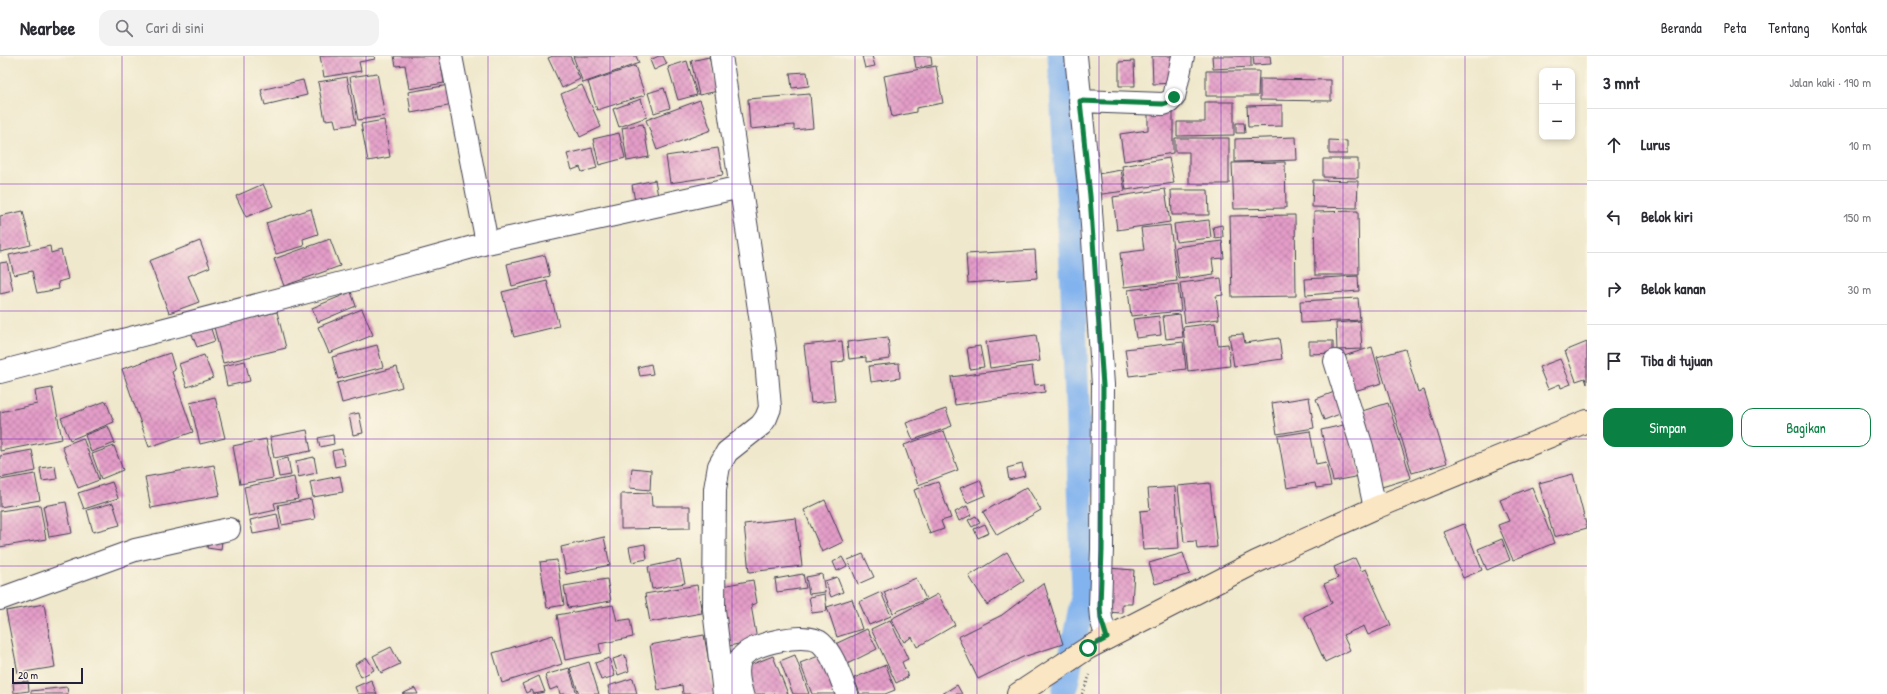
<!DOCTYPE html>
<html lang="id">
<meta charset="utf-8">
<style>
body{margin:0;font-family:"Patrick Hand",sans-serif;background:#f2f2f3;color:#2b2b33}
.controls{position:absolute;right:12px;top:12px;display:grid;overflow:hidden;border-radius:8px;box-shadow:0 2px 6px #0003}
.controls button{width:36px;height:36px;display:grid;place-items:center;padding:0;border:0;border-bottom:1px solid #e1e1e2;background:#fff;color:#2b2b33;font:20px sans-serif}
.scale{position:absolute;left:12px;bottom:10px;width:71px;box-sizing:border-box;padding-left:4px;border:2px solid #22223b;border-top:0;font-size:11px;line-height:14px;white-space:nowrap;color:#22223b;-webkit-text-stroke:3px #fcf5e5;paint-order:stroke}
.stop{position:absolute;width:12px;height:12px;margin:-9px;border:3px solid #0b8043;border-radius:50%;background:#fff}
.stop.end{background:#0b8043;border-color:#fff;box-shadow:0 1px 4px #0008}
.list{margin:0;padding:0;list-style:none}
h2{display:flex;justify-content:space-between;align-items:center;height:52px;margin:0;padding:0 16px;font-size:17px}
h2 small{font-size:13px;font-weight:400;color:#7c7c81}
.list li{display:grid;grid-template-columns:26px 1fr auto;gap:12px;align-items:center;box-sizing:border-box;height:72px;padding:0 16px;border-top:1px solid #e1e1e2}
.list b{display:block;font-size:15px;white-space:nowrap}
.list em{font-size:13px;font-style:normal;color:#7c7c81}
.actions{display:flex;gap:8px;padding:12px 16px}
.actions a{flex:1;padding:9px 0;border:1px solid #0b8043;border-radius:12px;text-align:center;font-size:14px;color:#0b8043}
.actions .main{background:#0b8043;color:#fff}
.icon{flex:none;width:22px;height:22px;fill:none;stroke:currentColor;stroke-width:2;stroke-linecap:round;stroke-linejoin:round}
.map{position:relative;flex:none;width:1587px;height:638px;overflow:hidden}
header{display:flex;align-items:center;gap:24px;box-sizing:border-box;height:56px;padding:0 20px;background:#fff;border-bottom:1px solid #e1e1e2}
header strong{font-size:19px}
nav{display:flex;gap:22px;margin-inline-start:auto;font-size:14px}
.search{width:280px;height:36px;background:#f2f2f3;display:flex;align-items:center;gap:10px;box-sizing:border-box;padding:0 14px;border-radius:12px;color:#7c7c81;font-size:15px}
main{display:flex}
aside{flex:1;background:#fff}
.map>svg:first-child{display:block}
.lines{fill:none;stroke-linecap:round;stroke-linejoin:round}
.canal{stroke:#82b3ee;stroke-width:25}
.building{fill:url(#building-cross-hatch)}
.minor-casing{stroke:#414051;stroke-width:24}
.secondary-casing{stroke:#414051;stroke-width:24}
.path{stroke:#414051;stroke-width:2.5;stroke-dasharray:1 3;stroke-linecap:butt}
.minor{stroke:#fff;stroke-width:22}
.secondary{stroke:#fbe6c3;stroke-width:22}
.route{stroke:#0b8043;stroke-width:5}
.grid{fill:none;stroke:#7b2cbf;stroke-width:1;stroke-opacity:0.55}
</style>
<header>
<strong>Nearbee</strong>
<div class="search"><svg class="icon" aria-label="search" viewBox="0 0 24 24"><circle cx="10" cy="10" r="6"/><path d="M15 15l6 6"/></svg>Cari di sini</div>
<nav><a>Beranda</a><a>Peta</a><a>Tentang</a><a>Kontak</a></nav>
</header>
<main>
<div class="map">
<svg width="1587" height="638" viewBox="0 0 1587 638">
<defs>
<pattern id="building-cross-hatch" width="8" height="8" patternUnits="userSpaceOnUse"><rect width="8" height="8" fill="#e49dc8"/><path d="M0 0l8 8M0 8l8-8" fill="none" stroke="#b880a4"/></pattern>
</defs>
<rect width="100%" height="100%" fill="#fcf5e5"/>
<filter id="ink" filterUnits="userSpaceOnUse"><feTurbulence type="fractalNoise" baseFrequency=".025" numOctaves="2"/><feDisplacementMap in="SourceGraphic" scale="8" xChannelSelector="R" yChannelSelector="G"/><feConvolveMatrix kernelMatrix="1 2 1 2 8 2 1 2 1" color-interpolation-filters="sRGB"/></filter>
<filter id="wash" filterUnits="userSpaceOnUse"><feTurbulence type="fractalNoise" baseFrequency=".012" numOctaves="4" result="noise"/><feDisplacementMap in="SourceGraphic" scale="16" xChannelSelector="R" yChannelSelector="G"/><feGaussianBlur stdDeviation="0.9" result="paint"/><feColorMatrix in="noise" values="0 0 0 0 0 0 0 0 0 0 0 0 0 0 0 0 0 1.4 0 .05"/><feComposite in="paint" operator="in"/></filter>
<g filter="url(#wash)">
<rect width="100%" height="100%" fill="#efe8cc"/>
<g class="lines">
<!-- canal -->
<path class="canal" d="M1060 0 1072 210 1084 536 1064 638"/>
</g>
<g id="blocks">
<!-- building -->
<path class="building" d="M320 0H374L375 3 359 6 361 15 324 21Z
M394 0H440L444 27 409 33 405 9 396 10Z
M553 0H570L580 23 562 32 548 2Z
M573 0H636L639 7 583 27Z
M659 0H663L667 8 654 14 650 4Z
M862 0H872L875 10 865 12Z
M914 0H931L932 9 916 12Z
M1152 0H1176V27L1153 28Z
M1212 0H1251V11L1213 13Z
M1253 0H1270L1271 8 1254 9Z
M709 1 718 35 699 39 691 5Z
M687 5 697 39 678 44 668 11Z
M1134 5 1135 30H1119V6Z
M635 10 645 39 597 54 588 26Z
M936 10 943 47 916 52V56L892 61 884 20Z
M1206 15H1259L1258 40H1206Z
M807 16 809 30 792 32 790 17Z
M377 17 385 60 358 64 350 21Z
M347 21 356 68 336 71 334 63 325 64 318 26Z
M1260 23 1331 24V45L1260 44Z
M303 24 307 39 265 49 261 34Z
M449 29 453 49 411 57 408 36Z
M582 29 601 71 580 81 561 38Z
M664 32 670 52 654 57 648 37Z
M810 38 813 72 794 74V69L750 73 748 43Z
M641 43 647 61 619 71 613 53Z
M700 44 711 74 657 94 646 64Z
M1205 46H1234V79L1177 80V66H1205Z
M1282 49V70L1248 71 1247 50Z
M1148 50H1173V97L1124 105 1120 78 1148 74Z
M384 64 390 101 368 105 361 68Z
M1236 67H1244L1245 77H1236Z
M643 68 649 101 627 105 622 72Z
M619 77 625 102 599 109 593 83Z
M1296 81 1297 104 1235 106V83Z
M1175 82H1229V128H1189V96H1175Z
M1329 84 1347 85V98H1329Z
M592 92 597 112 582 116 580 111 572 114 567 98Z
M718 92 723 119 670 127 666 100Z
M1169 102 1174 127 1126 134 1122 110Z
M1323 103H1358V122L1323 121Z
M1285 106 1286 152 1234 153 1232 107Z
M1121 114 1125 135 1095 139 1092 119Z
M655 124 658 140 635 145 632 129Z
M1313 124 1358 125 1357 152 1312 151Z
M263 128 273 150 246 161 236 140Z
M1165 133 1170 166 1117 174 1113 141Z
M1171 134H1208L1209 159H1172Z
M311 153 318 178 303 183 304 190 276 198 266 167Z
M23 155 31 189 0 196V160Z
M1358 155 1359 219H1315L1314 156Z
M1295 159 1296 240 1232 241 1230 160Z
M1209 164 1211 182 1176 186 1174 168Z
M1170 169 1177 225 1124 231 1120 197 1144 194 1141 172Z
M1222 169 1223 181 1215 182 1213 171Z
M330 183 340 210 284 230 274 203Z
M200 185 210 211 188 220 199 246 169 257 149 205Z
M1222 185 1224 202 1212 203 1214 218 1179 223 1175 191Z
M50 190 51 197 61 194 68 223 58 226 59 233 37 237 32 215 14 219 9 199Z
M1035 194 1037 222 968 227 966 198Z
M545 199 550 220 512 230 507 208Z
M7 206 13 235 0 238V207Z
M1358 220 1359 235 1306 239 1305 223Z
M1221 222 1223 239 1216 240 1219 263 1185 267 1180 227Z
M547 225 559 270 514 281 502 236Z
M1178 228 1181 255 1131 260 1128 234Z
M351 236 356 250 318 266 312 252Z
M1358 242 1360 264 1301 267 1300 245Z
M362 253 373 279 329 297 318 271Z
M277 256 286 292 223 307 214 271Z
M1180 258 1183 281 1166 283 1163 260Z
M1159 260 1161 279 1136 282 1133 263Z
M1360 265 1362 293 1337 294 1336 267Z
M1215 267 1218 289 1228 288 1230 310 1188 315 1183 271Z
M210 270 215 285 197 291 191 276Z
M1243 278 1245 287 1279 282 1282 303 1234 310 1229 279Z
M1036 279 1040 305 990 312 986 286Z
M888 281 890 303 866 306V301L849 303 847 286Z
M842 285 844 305 831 307 835 345 811 347 804 289Z
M1309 285H1333V297L1309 298Z
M1183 286 1186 313 1129 320 1125 293Z
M1587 286V328L1585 322 1576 325 1565 295Z
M377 289 383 311 338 323 332 301Z
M980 290 984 311 970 313 967 292Z
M1372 291 1382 327 1354 335 1344 300Z
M1405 293 1418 336 1424 334 1447 407 1412 417 1377 301Z
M170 297 175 314 172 316 193 376 149 391 122 313Z
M204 299 213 322 187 331 179 308Z
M1560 303 1571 328 1561 332 1560 328 1548 333 1539 311Z
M245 305 250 325 227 330 223 310Z
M899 307 900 322 871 326 869 310Z
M651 308 653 318 640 320 638 311Z
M1032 310 1035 329 1044 328 1045 336 955 349 951 321Z
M397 311 402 331 342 347 337 327Z
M52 332 62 383 0 395V356L37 348 35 335Z
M1337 335 1345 356 1324 364 1316 343Z
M215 341 225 382 200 388 190 347Z
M1309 341 1314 372 1277 378 1272 347Z
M106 345 114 366 70 384 61 362Z
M1388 347 1411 422 1382 431 1359 356Z
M946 353 952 370 913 384 906 367Z
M359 357 363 377 353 379 349 359Z
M1348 368 1360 420 1333 425 1321 374Z
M108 370 115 387 91 396 85 379Z
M307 374 311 395 274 402 270 381Z
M944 375 958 414 918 429 904 389Z
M1310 375 1316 408 1326 406 1331 430 1316 432 1315 427 1287 432 1278 380Z
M333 379 334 388 320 391 318 382Z
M83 382 99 424 78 432 62 390Z
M266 383 273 422 240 428 233 390Z
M114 390 123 414 101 423 92 398Z
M342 393 345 409 335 411 332 395Z
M32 394 36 415 0 422V400Z
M314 401 317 417 298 421 296 405Z
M288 402 291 419 279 421 276 405Z
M1022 408 1025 420 1009 424 1007 412Z
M214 409 220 439 151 452 145 421Z
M55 410 57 423 42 425 40 412Z
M632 412 651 414 650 434 630 432Z
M35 418 40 444 0 451V424Z
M1573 418 1587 472 1554 481 1539 427Z
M340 420 343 436 313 441 310 426Z
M294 421 298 443 274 447 276 454 249 460 244 431Z
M980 424 986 439 967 447 960 432Z
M112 426 118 442 84 453 78 437Z
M938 426 951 462 941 465 944 473 930 478 914 434Z
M1210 427 1217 491 1197 493 1196 485 1184 486 1178 430Z
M1027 431 1041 454 997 479 983 456Z
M1175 431 1179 492 1143 494 1140 455 1150 454 1148 433Z
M1532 431 1554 487 1513 504 1498 469 1509 465 1500 444Z
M651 437 652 450H690V472L621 473V438Z
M311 443 315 463 282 469 278 449Z
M825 444 843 486 822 496 804 454Z
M66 446 72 477 49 481 43 450Z
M113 447 120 469 93 476 87 454Z
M40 449 46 483 0 491V455Z
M967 450 971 459 959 465 955 456Z
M277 458 280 473 253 478 250 464Z
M976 460 980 467 972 471 968 464Z
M796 462 802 510 749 516 744 468Z
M985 468 989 477 978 482 974 473Z
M1464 468 1482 514 1463 522 1444 476Z
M604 481 610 509 566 518 561 491Z
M209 482 222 484 221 494 207 492Z
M1502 483 1510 504 1487 514 1478 493Z
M645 488 647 503 632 506 629 491Z
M1007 496 1024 525 987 549 969 520Z
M1183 497 1190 518 1155 528 1149 507Z
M863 498 874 521 858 528 848 504Z
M842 501 847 510 837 515 833 506Z
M1355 502 1361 515 1366 513 1391 569 1368 579 1364 570 1343 579 1350 594 1325 606 1304 560 1332 547 1324 528 1338 522 1334 511Z
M557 504 564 549 547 552 540 506Z
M680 504 685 527 652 533 648 511Z
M1108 512 1134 514 1132 548H1122V557L1106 556Z
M803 518 806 532 777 536 775 523Z
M822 518 825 536 809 538 806 521Z
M837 521 843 536 831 541 825 525Z
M916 522 926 543 893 557 884 536Z
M607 523 611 545 568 552 564 530Z
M753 524 757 547 751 549 757 584 729 590 718 531Z
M1044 527 1063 588 1023 601 978 623 958 581 1002 559Z
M697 529 702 557 650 566 645 538Z
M881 536 891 560 869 569 859 546Z
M825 538 827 555 812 557 809 541Z
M938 538 955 569 917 591 912 581 904 586 891 563Z
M852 543 862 573 837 581 827 551Z
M44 548 55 611 18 617 6 555Z
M613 549 617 565 630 563 633 581 599 588 601 597 565 604 557 559Z
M890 564 908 603 902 606 908 621 896 627 871 573Z
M867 573 877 593 839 612 829 591Z
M553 579 562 608 502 627 493 597Z
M704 579 715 638H683L682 629 658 634 650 589Z
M391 591 400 608 381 617 373 600Z
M827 597 842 638H812L800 607Z
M625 599 629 615 618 619 613 603Z
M795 599 809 638H793L780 605Z
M773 600 788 638H750L740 613Z
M367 602 374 614 361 621 355 608Z
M609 602 615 620 601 624 595 607Z
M589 606 599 638H579L570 612Z
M886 609 895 634 885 638H860L854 622Z
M569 612 577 638H560L558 631 550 634 545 619Z
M539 620 545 636 534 638 532 634 526 637 522 628Z
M633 622 637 638H610L608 630Z
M371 624 377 638H358L355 631Z
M28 625 29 635 14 637 13 627Z
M957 629 962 638H942Z
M67 631 68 638H31V635Z
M415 632 418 638H402Z"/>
</g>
</g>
<g filter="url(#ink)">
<use href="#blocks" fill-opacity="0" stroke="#414051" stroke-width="1"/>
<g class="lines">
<defs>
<path id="minor" d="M451 0 487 187
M721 0 765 293 770 352 766 362 761 369 727 396 719 410 715 433 714 553 724 638
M1076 0 1090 140 1103 329 1102 493 1100 550 1101 563 1107 582
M1080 45 1163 48 1169 46 1174 41 1183 0
M1335 305 1362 391 1375 452
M0 316 357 223 487 187 741 131
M0 543 135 494 229 473
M742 638C739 628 736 612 741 602 750 587 808 575 821 587 834 599 840 621 847 638"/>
<path id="secondary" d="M1018 638 1088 592 1256 506 1375 452 1587 365"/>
</defs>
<!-- minor casing -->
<use href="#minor" class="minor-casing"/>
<!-- secondary casing -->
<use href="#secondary" class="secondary-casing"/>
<!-- path -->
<path class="path" d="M1082 638 1090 619"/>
<!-- minor -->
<use href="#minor" class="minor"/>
<!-- secondary -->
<use href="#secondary" class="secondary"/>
</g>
</g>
<g class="lines" filter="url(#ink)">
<!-- route -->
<path class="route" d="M1088 592 1107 582 1101 563 1100 550 1102 494 1103 330 1090 140 1080 45 1163 48 1169 46 1174 41"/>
</g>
<!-- grid -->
<path class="grid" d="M122 0V638M244 0V638M366 0V638M488 0V638M610 0V638M732 0V638M855 0V638M977 0V638M1099 0V638M1221 0V638M1343 0V638M1465 0V638M0 128H1587M0 255H1587M0 383H1587M0 510H1587"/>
</svg>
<div class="controls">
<button>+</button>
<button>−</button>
</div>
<div class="scale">20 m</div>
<div class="stop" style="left:1088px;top:592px"></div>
<div class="stop end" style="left:1174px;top:41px"></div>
</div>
<aside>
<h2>3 mnt<small>Jalan kaki · 190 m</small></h2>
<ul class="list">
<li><svg class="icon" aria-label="ahead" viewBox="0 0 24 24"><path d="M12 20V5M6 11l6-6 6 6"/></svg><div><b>Lurus</b></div><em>10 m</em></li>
<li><svg class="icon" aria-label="left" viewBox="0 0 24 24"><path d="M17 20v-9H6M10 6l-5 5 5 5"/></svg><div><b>Belok kiri</b></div><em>150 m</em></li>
<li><svg class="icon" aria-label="right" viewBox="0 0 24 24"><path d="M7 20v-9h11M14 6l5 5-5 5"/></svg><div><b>Belok kanan</b></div><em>30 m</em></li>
<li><svg class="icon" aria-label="arrive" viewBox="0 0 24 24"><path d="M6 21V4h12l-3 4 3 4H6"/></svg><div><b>Tiba di tujuan</b></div></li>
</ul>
<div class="actions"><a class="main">Simpan</a><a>Bagikan</a></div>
</aside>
</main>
